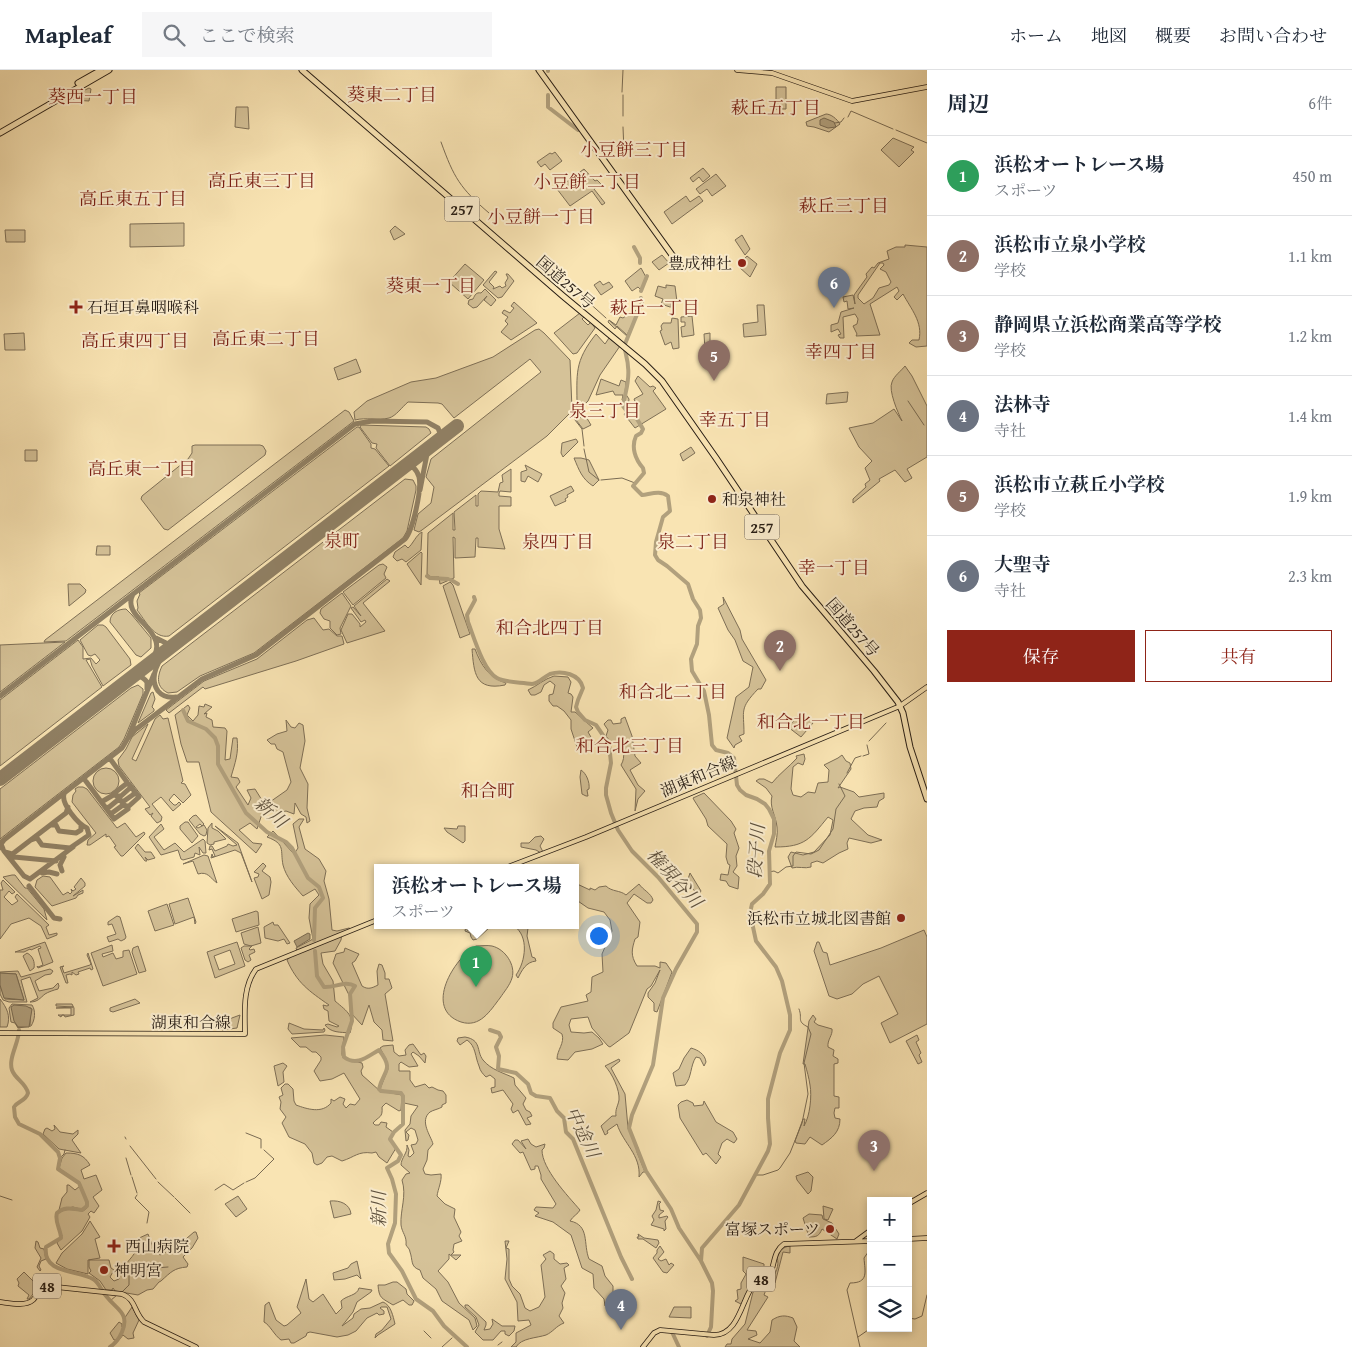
<!DOCTYPE html>
<html lang="ja">
<meta charset="utf-8">
<style>
body{margin:0;font-family:"Gentium Book Plus","Noto Serif JP",serif;background:#f6f6f7;color:#1f2937}
.controls{position:absolute;right:15px;bottom:15px;display:grid;overflow:hidden;border-radius:0px;box-shadow:0 2px 8px #0003}
.controls button{width:45px;height:45px;display:grid;place-items:center;padding:0;border:0;border-bottom:1px solid #e0e1e3;background:#fff;color:#1f2937;font:25px sans-serif}
.you{position:absolute;left:598px;top:865px;width:18px;height:18px;margin:-12px;border:4px solid #fff;border-radius:50%;background:#1a73e8;box-shadow:0 0 0 8px #1a73e833}
.badge{display:grid;place-items:center;width:32px;height:32px;border-radius:50%;background:#8f2418;color:#fff;font-size:16px;font-weight:700}
.pin{position:absolute;translate:-50% -41px;filter:drop-shadow(0 1px 2px #0008)}
.pin::after{content:'';position:absolute;top:26px;width:18px;height:15px;background:inherit;clip-path:polygon(0 0,100% 0,50% 100%)}
.popup{position:absolute;left:374px;top:794px;width:205px;height:65px;box-sizing:border-box;display:grid;place-content:center;border-radius:0px;background:#fff;filter:drop-shadow(0 1px 4px #0005);font-size:16px;white-space:nowrap;color:#747a83}
.popup b{font-size:19px;color:#1f2937}
.popup::after{content:'';position:absolute;left:50%;top:100%;margin-left:-10px;border:10px solid transparent;border-top-color:#fff}
.list{margin:0;padding:0;list-style:none}
h2{display:flex;justify-content:space-between;align-items:center;height:65px;margin:0;padding:0 20px;font-size:21px}
h2 small{font-size:16px;font-weight:400;color:#747a83}
.list li{display:grid;grid-template-columns:32px 1fr auto;gap:15px;align-items:center;box-sizing:border-box;height:80px;padding:0 20px;border-top:1px solid #e0e1e3}
.list b{display:block;font-size:19px;white-space:nowrap}
.list p{margin:0;font-size:16px;white-space:nowrap;color:#747a83}
.list em{font-size:16px;font-style:normal;color:#747a83}
.actions{display:flex;gap:10px;padding:15px 20px}
.actions a{flex:1;padding:11px 0;border:1px solid #8f2418;border-radius:0px;text-align:center;font-size:18px;color:#8f2418}
.actions .main{background:#8f2418;color:#fff}
.icon{flex:none;width:28px;height:28px;fill:none;stroke:currentColor;stroke-width:2;stroke-linecap:round;stroke-linejoin:round}
.map{position:relative;flex:none;width:927px;height:1277px;overflow:hidden}
header{display:flex;align-items:center;gap:30px;box-sizing:border-box;height:70px;padding:0 25px;background:#fff;border-bottom:1px solid #e0e1e3}
header strong{font-size:24px}
nav{display:flex;gap:28px;margin-inline-start:auto;font-size:18px}
.search{width:350px;height:45px;background:#f6f6f7;display:flex;align-items:center;gap:12px;box-sizing:border-box;padding:0 18px;border-radius:0px;color:#747a83;font-size:19px}
main{display:flex}
aside{flex:1;background:#fff}
.map>svg:first-child{display:block}
.green{fill:#d5c298;stroke:#7e6f56;fill-rule:evenodd}
.water{fill:#b1a07d;stroke:#796b53}
.lines{fill:none;stroke-linecap:round;stroke-linejoin:round}
.stream{stroke:#796b53;stroke-width:1}
.river{stroke:#b1a07d;stroke-width:4}
.taxiway{stroke:#908064;stroke-width:5}
.runway{stroke:#908064;stroke-width:14}
.major-casing{stroke:#261c14;stroke-width:5.5}
.highway-casing{stroke:#261c14;stroke-width:7}
.major{stroke:#f9e4b3;stroke-width:4}
.highway{stroke:#f9e4b3;stroke-width:5}
.poi-dot{fill:#8f2418;stroke:#fbedce;stroke-width:2}
.labels{text-anchor:middle;dominant-baseline:central;stroke-width:4;stroke-linejoin:round;paint-order:stroke}
.shield{fill:#fbedce;stroke:#665b4c;stroke-width:1}
.shield-label{font-size:15px;font-weight:bold;fill:#261c14}
.poi-label{font-size:16px;fill:#261c14;stroke:#fbedce;text-anchor:start}
.street-label{font-size:16px;fill:#261c14;stroke:#fbedce}
.neighbourhood-label{font-size:18px;fill:#7a1f14;stroke:#fbedce}
.water-label{font-size:18px;font-style:italic;fill:#5e513e;stroke:#fbedce}
</style>
<header>
<strong>Mapleaf</strong>
<div class="search"><svg class="icon" aria-label="search" viewBox="0 0 24 24"><circle cx="10" cy="10" r="6"/><path d="M15 15l6 6"/></svg>ここで検索</div>
<nav><a>ホーム</a><a>地図</a><a>概要</a><a>お問い合わせ</a></nav>
</header>
<main>
<div class="map">
<svg width="927" height="1277" viewBox="0 0 927 1277">
<rect width="100%" height="100%" fill="#f9e4b3"/>
<filter id="stains"><feTurbulence type="fractalNoise" baseFrequency=".004" numOctaves="4"/><feColorMatrix values="0 0 0 0 .2 0 0 0 0 .09 0 0 0 0 .02 0 0 0 .5 -.17"/></filter>
<radialGradient id="worn" r=".72"><stop offset=".6" stop-color="#630" stop-opacity="0"/><stop offset="1" stop-color="#630" stop-opacity=".3"/></radialGradient>
<!-- green -->
<path class="green" d="M776 17H786V39H776Z
M89 18 91 19 89 31 72 30 71 27Z
M236 37H248L249 59 235 57Z
M826 44C831 44 837 49 840 54L829 62 814 57 807 56 806 52Z
M893 68 914 77 911 80 914 82 899 97 881 80Z
M555 82 562 91 550 100 545 94 541 97 537 92 550 83 552 84Z
M703 98 710 106 703 112 699 107 693 112 690 108Z
M584 99 595 111 597 110 601 114 594 119 605 133 602 135 592 121 570 136 557 119Z
M716 104 726 116 712 126 707 119 700 124 696 119Z
M686 126 690 132 699 126 703 131 672 154 664 142Z
M184 153V176L130 177V154Z
M395 156 405 164 394 170 390 161Z
M5 160H25V172H6Z
M742 165 750 179 745 185 735 170Z
M905 175 927 177V276L916 277 909 273 912 270H919C923 252 911 239 903 224L897 230 894 227 899 221 897 217 870 234 880 265 856 266 857 264 853 256 857 254 858 249 855 244 843 247 844 268H840L838 265 841 264 838 259 831 262V255L838 253 841 242 854 238 848 239 847 231 844 232 843 227 853 225 855 234 854 225 867 207 866 204 872 197 874 198 878 193 889 189 887 181 896 177H905ZM880 193H883L884 195 880 199 886 202 891 212 889 215 879 218 873 228 864 234 858 228V225Z
M662 185 669 193 659 200 652 192Z
M747 186 757 194 750 207 738 196Z
M465 194 484 210 468 229 449 212Z
M641 198 647 209 641 220 638 217 632 221 625 211Z
M495 201 497 202 489 212 494 217 493 219 500 216 502 218 506 216 505 213 508 208 506 204H508L514 211 502 227 498 228 483 215Z
M600 211 603 215 609 212 613 217 601 225 594 215Z
M666 215 675 216 677 232 671 233V237H670L661 234 663 229 655 226 658 216 666 218Z
M485 219 496 230 491 236 484 230 487 226 477 237 473 238 468 234 469 230 473 229C475 225 476 222 481 223Z
M514 232 537 253 511 270 501 262 508 254 505 251 508 247 502 243 504 240 510 243 514 238 511 236Z
M757 235H764L766 265 744 267 743 254 758 252Z
M634 240 638 242 627 265 617 256 615 259 608 252 609 250 616 255 620 247 623 248Z
M580 243 584 247 582 249 588 255 591 252 595 258 577 283 573 284 554 263Z
M692 246 694 265 682 267 681 257 685 256V252H681V247Z
M672 248 678 249 679 278 673 279 671 272 665 275 660 261 662 260 661 256 663 253H671Z
M539 259 544 263 570 290 572 339 570 343 547 366 422 460 419 462 414 460 418 444 431 433 434 417 426 407 431 389 541 302 530 289 454 348 442 334 438 333 408 332C402 337 396 346 389 348 378 351 366 347 355 350L354 342 367 331 411 312 436 308 493 287 535 260Z
M24 263 25 280H5L4 264Z
M710 263V279L705 280 704 264Z
M596 264 605 274 609 268 620 276 600 305 588 331 582 337H577C577 303 574 292 596 264Z
M356 289 361 302 338 310 334 298Z
M905 296 912 306 927 336V387L907 399 912 408 905 412 895 400 879 409 880 411 853 433V429L866 417 865 414 870 410 865 398 872 391 859 377 849 358 873 353 894 339 902 351C898 343 888 320 892 312 894 306 901 301 905 296Z
M638 306 650 317 653 316 656 318 653 321 666 339 635 358 624 344 637 336 634 329 643 324 635 311Z
M601 309 619 316 621 310 626 312 625 323 629 329 628 338 625 336V333L622 330 623 325H615L613 321 596 325Z
M848 322 847 332 826 334 827 324Z
M345 340 349 342 354 351 66 571 44 572 45 570Z
M585 345 591 355 583 359 576 350Z
M361 355 426 357 429 359 431 363 390 396 376 378 377 374 372 373 360 357Z
M357 357H359L371 374V378L375 379 389 396 169 566C154 569 145 550 137 540L138 538 137 531 140 524 139 523Z
M576 369 578 372 563 387 561 383 562 373Z
M195 375H260L263 376 266 381 265 385 168 460 164 459 141 429 142 426 188 389 192 383V376Z
M691 377 695 383 683 391 680 384Z
M25 380H37V391H25Z
M574 388H581L589 390 599 410 593 416C582 409 579 400 574 388Z
M525 395 542 404 538 412 528 406 525 412 521 411V402L527 400Z
M511 399V422L500 421 499 423V426L511 427V436H499V459L505 479 478 477V468H476L475 487 455 488V468L453 467 454 508 440 514 439 507H431L427 504 428 463 453 443V460H455L454 442 476 425V436H478V424L481 421 498 422 500 413 503 412 502 405Z
M405 409 413 410 416 416V420L407 461 403 468 254 583 200 606 177 622 168 623C156 617 157 607 162 596Z
M571 416 574 421 567 425 568 427 565 429 566 431 555 436 550 426Z
M422 462 421 480 406 492 402 489 397 491 393 487 395 482 405 475 408 478C413 474 416 465 422 462Z
M97 476H110V485H96Z
M421 482 422 483 421 515 407 494Z
M383 494 387 497 384 504 386 508 353 535 343 522 379 495Z
M387 509 390 511 363 533 385 561 347 573 341 560 348 544H352L360 554V557L366 552 365 550 361 552 351 538 353 537 361 546 354 536Z
M450 512 453 515 470 564 460 568 443 516Z
M68 514H80L86 520 85 523 69 536Z
M342 523 351 536 340 558 341 564 337 565 330 558V551L324 549 320 543 321 539Z
M723 527 740 560 742 569 766 610 761 619H758C739 639 744 640 744 664L739 666 742 671 735 675 734 678 727 668 736 627 749 617 753 597 743 591 735 570 728 560 718 538 724 534Z
M126 539 132 545 151 568V578L141 587 136 585 110 552C110 543 118 539 126 539Z
M314 548 323 560 329 559 337 566H342L344 574 296 591 205 619 203 617 169 643 166 640 204 611 257 589 307 550Z
M98 555H103L106 557 130 589 131 595 103 616 92 596 90 589 86 590 102 617 0 696V630L78 570 83 577V589L91 588 96 594 100 590 95 584 91 586 88 585 80 570Z
M65 572 0 622V575Z
M472 579H475C481 595 489 608 506 613L505 615C475 621 474 603 472 579Z
M554 606 568 607 571 612 568 623 571 624 573 627 571 642H575L593 658 588 662 595 674 590 681 577 677 571 659V650L564 641 557 636H553L549 631V625L553 624 555 615 550 611 544 615 541 622 535 625H531L528 620C537 616 544 609 554 606Z
M138 615 143 619V624L124 669 119 677 0 769V719L131 618Z
M153 622 155 629 152 637 154 639V641L138 653 151 623Z
M205 634 212 637 204 644 207 643 206 647 212 650 213 657 225 658 227 661 225 690 230 689 233 668H237C239 683 235 693 231 707L238 708 240 712 236 717 248 735 251 728 247 720 255 719 265 735 257 759 250 753 239 760 253 773 262 774 256 783 211 742 199 692H187L181 674 175 645 188 635 190 638 187 645 193 651 198 645 199 636 204 637Z
M160 645 163 649 168 648 183 711 181 713 185 714 191 725 183 733 174 724 169 730 174 735H176L179 732 181 734 173 741 161 727 152 734 162 747 161 751 157 753 151 746 153 743 150 745 145 739 150 737 119 696 118 690 126 679 132 667 148 654 132 689 136 691 155 649Z
M799 645 804 650 810 649 813 653 801 667 788 657Z
M625 647 632 666 635 686 641 693 630 700 638 715 645 721 638 729 635 741 636 719 621 695C626 687 624 676 615 672L612 674 606 666 608 660 604 654 608 650H611L613 654 621 653V649Z
M286 650 291 657 295 658 299 653 303 655 305 671 300 698 308 714 307 738 310 751 307 753 306 747 301 744 295 733 294 744 286 741 275 744 267 734 287 720 291 712 283 682 277 679 275 674H271L267 670 277 664 287 661Z
M804 684 805 689 803 695 798 693 793 697 791 719 793 725 801 727 808 722 815 723 818 713 828 712 829 700 824 695 838 688 842 685 846 691 850 693 851 699 838 718 840 717 854 722 859 727 884 723V728L879 731 877 737 864 738 855 741 851 749 868 765 882 770 871 773 849 768 847 773 848 779 839 783 823 793 817 791 811 793V797C805 799 798 796 792 798L788 787 791 782 803 785 814 782 830 765 833 750 828 747C810 769 805 777 775 777 776 771 778 764 777 757 776 746 769 737 772 726L766 718 756 711 759 709H764L772 713C779 704 789 697 797 688L796 686Z
M93 711a13 13 0 1 1 26 0a13 13 0 1 1-26 0Z
M581 700C586 703 590 712 589 719L587 720 588 726H586L582 724 580 707Z
M78 717H83L87 719 117 758 125 753 136 767 144 762 145 764 123 786H121L114 777 116 776 109 766 106 767V764L90 775H87L88 770 96 763 72 732 73 725 76 721 75 719Z
M704 723 731 751 736 759 734 763 739 778 736 786 737 796 733 802 739 807 738 819 729 816 726 811 720 810 721 804 728 805 730 795 728 794 726 787 727 774 708 756 706 749 694 730 693 728Z
M196 745 204 754 202 756 200 754 196 757 198 758 204 755 207 760 206 765 204 766 200 764 189 750 193 746Z
M299 749H304L299 757 305 779 319 789 326 801 324 811 329 829 332 860 337 861 349 858 351 859 342 863 341 870 335 881 321 883 323 894 333 911 335 931C348 942 355 946 350 963 340 962 331 963 325 955L328 954 337 957 339 956 329 951 328 941 324 939 323 935 327 936 329 935C309 921 297 913 287 890L297 881 296 878 313 869 309 848 310 834 319 825 315 819 303 826C295 817 286 807 283 795 280 780 286 774 267 767L273 761 294 784 298 778 293 754Z
M185 752H188L198 766 192 773 180 759V756Z
M212 753V758L218 761 226 769 214 772V774L210 775 207 773 208 758Z
M161 754 164 759 154 767 164 780 175 773 184 782 203 769 205 771 206 783H203L199 777 200 785 195 783 194 787 183 790 181 789 178 780 161 785 149 767Z
M215 756 238 773 252 812 241 783 235 780 211 788 212 784 213 787 215 786 212 779 209 780 210 776H212L215 781 227 776 228 774 233 776 237 775Z
M458 756H465V771L463 773 447 762 444 758 457 759Z
M541 766 544 769 540 776 543 782 541 783 536 780 521 777V773H529L535 767Z
M138 774 145 782H151L155 788 148 790 145 787 147 791H145L135 778Z
M204 785 208 786 217 813C210 808 208 801 198 804L193 791 183 794Z
M263 793 266 796 262 801 270 807 271 812 269 825 262 829 254 808 258 807 259 804 254 802Z
M690 803 701 821 699 824 690 817 687 812Z
M12 805H15L25 818H27L44 839 47 850 3 807Z
M43 806 50 807 63 825 68 822 70 824 72 822 71 819 73 821 76 819 74 817 81 808 85 813V816L73 826 83 820V823L78 825 76 828 52 836 35 817 37 810Z
M3 810 15 822 12 824 9 821 4 827 12 835 18 831 15 827 17 824 49 855 46 857 49 865 57 863V865L47 869 41 856 29 848 11 854 0 869V820H3L1 813Z
M575 813 590 820V818L595 820 599 817 606 816C612 822 620 820 626 825L639 814C643 820 651 823 653 830L651 833H647L634 824 627 833 640 852 638 867 635 869C632 879 630 885 637 896H655L660 898V892L666 893 672 902 657 942 654 941V933L648 927V923L655 913 660 900 651 916 647 919 629 963 610 977 608 976 592 958 588 947 571 949 569 955 571 962 584 963 592 962 599 968 603 974 592 979 575 982 568 990 557 989C557 980 565 973 562 964L553 958V953L561 937 588 931 586 925 591 922 592 907 603 902 602 884 612 861 610 850 604 842 588 838 575 829Z
M188 828 196 852 195 854 194 847 175 854 169 834Z
M167 834 174 855 155 861 148 841Z
M256 841 258 842 259 855 236 862 232 849Z
M117 846 120 847 126 867 125 869 121 871 118 869 109 872 107 867 116 864 112 854 108 855V852Z
M273 852 274 855H278L290 873 287 874 284 869 278 871 265 868 264 857Z
M466 856 468 857 467 860 469 861 471 860 470 856H472L474 866 485 857 491 856 477 869 473 870 471 867 470 863 465 861Z
M514 856 528 858 527 866 532 887 535 888 536 891C526 892 522 900 518 908L516 905C526 891 529 866 514 856Z
M258 857 261 873 251 876 244 874 241 863Z
M924 860 927 867V954L890 973 881 953 898 944 879 906 863 914 852 924 837 929 829 926 814 881 817 872H819L823 882 827 883 830 895 881 878Z
M45 872 53 892 38 898 37 896 38 897 43 895 38 879 41 878 40 876 31 880 30 879 24 882H15Z
M237 872 245 896 215 908 207 882ZM230 880 235 894 219 900 214 886Z
M112 875 113 881 102 884 103 887 113 883 116 889 123 887V881L129 880 137 904 103 916 91 883Z
M138 876 146 901 139 903 132 882 133 878Z
M244 876H252L249 879 250 880 254 879 255 882 249 885 251 890 248 892 245 890 241 878Z
M476 876C481 876 487 875 492 876 505 879 516 895 512 908 510 915 504 922 500 928 490 941 480 958 461 952 423 939 454 888 476 876Z
M345 878 359 884 355 891 352 893 362 916C368 920 372 918 378 915L377 901 379 894 382 895 385 903V909H389L392 918 385 924 393 971 383 970 382 960 374 952 369 935 362 955 350 942V927L333 893 336 884 344 882Z
M27 883C33 886 35 892 34 898L30 901 23 886Z
M88 883 93 899 91 900 90 898 78 902 79 904 76 905 72 902V905L70 904 66 905 68 913H66L60 897 64 896 62 897 64 903 90 895 91 894 87 885Z
M50 899 53 901 51 904 45 905 35 911 39 921 53 918 58 913 59 916 58 919C54 920 48 922 45 924 40 928 38 932 30 932L38 928 30 907 21 910 27 932H9L3 930 0 924V915L5 929 24 930 16 904 0 903V902L18 901 21 907Z
M0 929C7 938 11 946 7 957H0Z
M135 929 140 933 113 942 110 941V938Z
M12 934 32 935C36 941 35 950 31 956L18 958 15 953 11 952 9 938ZM17 936 31 938 30 955 18 957C12 946 13 949 17 936Z
M56 934H72L74 938V945L65 947 64 945H62L61 947 58 945H71V938H56L73 937 56 936Z
M240 945 237 958 222 960 221 952Z
M813 945 816 949 814 952 818 955 832 959C833 965 827 970 828 977L834 980 833 986 838 989V993L834 994V1026L839 1027V1038H835L834 1043 835 1048 840 1049C840 1062 832 1068 822 1075L810 1067 805 1074 796 1073 795 1071 803 1049H805L804 1056C810 1046 812 1026 810 1015 809 1008 807 1001 805 994H803L809 951Z
M289 953 304 959 323 960 324 958 325 960 324 962 292 964 288 959Z
M325 965 344 967C341 991 338 988 362 993L363 997 361 1001 362 1005 380 1021 402 1025 401 1040 399 1041 386 1033 382 1037C383 1048 379 1046 373 1053L375 1055H379L381 1052 387 1053 386 1057 393 1062 389 1070 396 1078 387 1093 379 1087 376 1082 372 1083C358 1081 355 1087 342 1091L332 1086 327 1087 322 1093 317 1095 314 1093 312 1083 305 1074 289 1067 282 1053 286 1047 280 1039 281 1032 279 1027 283 1025 281 1018 285 1014H288L293 1019 294 1031 296 1035C307 1039 322 1044 331 1033V1029L334 1031 340 1027 345 1029 343 1034 346 1038 350 1034 355 1035 360 1029 344 1003 332 1009 320 1011 314 1001 321 990V987L316 982H312L306 977H300L291 968Z
M917 965 919 970 916 972 921 983 919 985 922 992 918 994 906 971Z
M465 967C482 970 476 981 483 990 491 1000 504 1003 514 1008L515 1015 526 1028 523 1034 526 1040 530 1042 532 1046 527 1048 531 1054 526 1055 518 1040 513 1043 511 1039 513 1034 503 1020 492 1023 491 1018 495 1017V1009L490 1005 486 1007C483 1004 480 1001 479 996 475 987 476 976 467 970L460 975 457 971 458 968Z
M413 974 421 985 424 983 426 986 425 993 419 986 413 982 411 984 418 996 409 997 401 992 399 994V1001H410V1010L415 1017 425 1014 429 1018 432 1017 438 1020 443 1021 446 1025V1033L442 1035V1037C439 1039 433 1040 430 1042 419 1051 431 1066 433 1074L428 1080 427 1090 423 1099 425 1104 431 1105 441 1104C442 1111 438 1119 437 1126L445 1134 455 1139 454 1147 461 1162 459 1166 462 1171 454 1174 453 1180 454 1182 451 1185H461L456 1190 449 1184V1189L438 1201 448 1212 459 1233 475 1248 477 1256 473 1260 469 1250 442 1231 436 1219 423 1208 420 1200C410 1197 413 1190 410 1182 410 1179 407 1177 406 1175 407 1166 402 1163 401 1155 400 1140 407 1126 402 1110L406 1104 410 1103 401 1095C401 1088 408 1083 407 1075L409 1080 408 1086 410 1087 414 1083 411 1075 416 1074 418 1070 415 1060 411 1058 406 1062 409 1065 408 1070 406 1071 405 1060 410 1054 411 1046 418 1036 404 1033V1026L402 1023 381 1020 380 1019 388 999 386 989 380 978 383 976 393 975 394 982 399 986 406 985 405 980 409 975Z
M691 978C698 980 705 984 706 992L704 996 700 988 696 987C690 996 692 1007 685 1015L676 1016 673 1003 679 999 684 988Z
M619 989 620 991 611 998 625 1024 628 1058 638 1078 637 1082 645 1102H643L639 1107C641 1085 623 1073 617 1054L607 1061 608 1063 605 1065 601 1056 612 1046H616C615 1039 618 1036 619 1030 620 1020 612 1003 605 996Z
M283 993 287 996 283 1002 284 1012 278 1016 274 996Z
M687 1030 693 1033 694 1036 703 1035 704 1031 716 1052 733 1062 737 1069 734 1073 727 1069 722 1073 718 1084 721 1087 716 1094 706 1083 703 1085 680 1048 678 1035 681 1032Z
M54 1055 60 1062 73 1064 78 1060V1064L72 1070 81 1083 59 1079 43 1064 45 1059 47 1058 52 1061 55 1059Z
M528 1069 531 1074 536 1077 545 1074 544 1078 542 1080C542 1099 568 1126 580 1140 578 1144 573 1146 570 1151 590 1155 583 1174 589 1189L602 1196 605 1206 613 1216V1222L622 1232 620 1235H616L613 1237 610 1234 605 1236 604 1229 594 1218 593 1204 582 1198 571 1165 553 1152 535 1146 539 1143 534 1140 536 1137 553 1138 556 1134 541 1109V1105L538 1096H535V1099L531 1100 523 1082 520 1083 512 1074 515 1070H518L526 1079 521 1071Z
M66 1083C78 1083 84 1085 90 1095L81 1100 84 1109 96 1105 102 1120 93 1127 99 1136 94 1143 91 1141 88 1144 90 1147 82 1161 61 1180 57 1173 62 1166 56 1147 57 1144C66 1137 73 1140 83 1141L87 1138 88 1134 80 1113 59 1098 62 1088Z
M808 1102 813 1107 811 1121 808 1124 797 1110 796 1106Z
M67 1115H69L75 1120 80 1116 87 1132 84 1138 80 1139 73 1137 59 1140 62 1128 67 1122Z
M238 1126 247 1139 236 1147 225 1134Z
M330 1131C340 1130 350 1134 351 1144L334 1148Z
M658 1131 661 1132 659 1134 660 1140 664 1141 659 1145V1148L667 1146 668 1147 665 1151 666 1159 664 1161V1159L651 1155 654 1150 652 1146 656 1140Z
M823 1136 833 1139 828 1150 824 1149Z
M809 1144 822 1145 823 1149 832 1153 839 1164 837 1169 822 1159C819 1166 817 1167 809 1167L803 1148Z
M90 1151 100 1167 95 1169 100 1188 88 1190V1204L67 1199 56 1193 62 1183 82 1164Z
M194 1162H196L198 1168 192 1178 183 1187 188 1194 187 1197C174 1198 171 1202 161 1211L159 1212 153 1219 147 1220 138 1225 115 1221 113 1218 112 1220H106L100 1211 89 1203 91 1201 89 1197V1190H109L111 1198 114 1200 110 1207 114 1211 119 1209C122 1194 131 1191 137 1179H142L143 1176 137 1169 148 1164 154 1180 160 1185 179 1175Z
M638 1164 644 1168 658 1170 659 1173 656 1178 643 1169H638L637 1167H639Z
M36 1171 38 1172 40 1178 44 1179 46 1189 41 1191 39 1196 41 1200 40 1201 37 1197 41 1188 35 1178Z
M505 1171H509L506 1178 509 1179V1209L512 1216 520 1224 525 1238 530 1241 539 1237 545 1227 541 1195 546 1189 543 1185 550 1181 554 1184V1189L560 1194 567 1193 569 1195 564 1198 566 1209 561 1216 565 1223 562 1233 563 1238 559 1246 564 1253C556 1256 553 1262 546 1265 537 1268 521 1268 516 1277H511L516 1272V1263L531 1255 529 1250 518 1251 517 1232 505 1209 507 1189Z
M660 1176 664 1182 658 1189 661 1191 666 1189 669 1195 671 1193 674 1195 667 1203 663 1202 653 1188 657 1183V1180Z
M790 1176V1183L783 1182 775 1213 771 1217H767L764 1225 768 1227 747 1260 756 1261 757 1265 748 1269 760 1273 770 1262 772 1250C780 1245 785 1245 793 1248L797 1257 794 1271 800 1277H725L727 1274H731L732 1269 745 1254 753 1222 759 1220 761 1215 771 1211C775 1204 780 1195 777 1188 780 1181 782 1177 790 1176Z
M743 1187 764 1194V1200L748 1210 753 1214 746 1224 743 1235 735 1231 738 1229 737 1220 741 1219V1213L746 1204 743 1201Z
M357 1191 361 1209 357 1205 345 1209 334 1210 333 1203 348 1198 351 1194Z
M24 1202 33 1211 38 1212V1218L29 1229H27L29 1225 18 1216 19 1213 17 1209Z
M306 1209 309 1229 313 1232 323 1224 336 1244 342 1238 341 1231C347 1225 357 1226 359 1218L372 1220 371 1222 357 1232 353 1242 342 1256 353 1248 354 1244 361 1239 370 1238 383 1232C391 1235 393 1246 395 1254L378 1265 375 1268 376 1264 382 1260 391 1249 387 1237H381L380 1238 384 1241V1244L379 1245 377 1243 367 1248 356 1261 348 1265 337 1267 310 1262 307 1263 306 1266 294 1273H291L289 1269 281 1270C274 1265 270 1255 264 1252L265 1235 269 1232 276 1250 284 1256 287 1255 301 1243 297 1237Z
M393 1212H397L406 1219 407 1224 414 1231 412 1235H409L403 1230 393 1235C382 1228 379 1229 378 1215H385Z
M465 1235H468L486 1252V1255L484 1260 490 1259 493 1254 492 1249 502 1256H515L514 1261 509 1266 505 1264V1261H501L493 1270H483L475 1262 479 1255 476 1247 465 1237Z
M132 1237 139 1250 133 1263 134 1268 128 1269 123 1265 119 1270H114L110 1263 119 1252 122 1254V1257L125 1256 124 1249Z
M674 1237H691V1248L669 1247Z"/>
<!-- water -->
<path class="water" d="M824 48 834 52 836 57 828 58 820 55V50Z
M308 863 310 864V869L297 877 294 871Z
M0 903 16 904 24 930 4 928 0 915Z
M14 935 26 936 32 939 29 957H18L14 951 11 937Z"/>
<g class="lines">
<!-- stream -->
<path class="stream" d="M622 22 623 0
M623 25V46
M848 47 851 41 893 59
M835 53 841 52 844 48
M623 57 624 81
M896 60 927 73
M441 72C454 108 460 118 489 143
M566 212 606 248
M610 251 628 267
M908 331 924 355
M575 350 582 359 584 376
M584 379 589 402 599 410
M601 410 622 408 635 413
M869 671 886 653
M863 686 869 684 867 675
M847 703 855 688 861 686
M769 802 774 801 778 803 786 797 793 796V786L796 782 811 784 819 780 833 759 836 739 845 726 839 714
M246 1063 261 1069V1078
M125 1067 126 1069
M130 1076 156 1109
M60 1088 64 1084 65 1080
M126 1088 131 1105
M756 1105H763L778 1100 780 1098 790 1083 802 1053 808 1024 804 993 811 964 808 957C796 951 803 949 799 939
M132 1107 137 1123
M158 1112 174 1127
M246 1112 255 1108 274 1089 264 1080
M215 1120 224 1114 233 1120 244 1113
M137 1125 135 1128 149 1142 147 1153
M0 1126 12 1130
M175 1128 190 1143
M122 1222 129 1215V1203L132 1200 168 1197
M110 1231 117 1225
M908 1248 915 1249 922 1246 927 1225
M424 1261 431 1268
M858 1267 871 1258
M498 1275 502 1272
M442 1277 452 1268
M860 1277 847 1220 850 1213C869 1213 865 1202 864 1188L871 1178"/>
<!-- river -->
<path class="river" d="M548 0V1
M548 25V37L578 60
M634 177 640 188V193
M641 221 647 206
M641 228 642 232 625 274C624 283 628 288 628 297 630 311 625 323 623 336L626 340C635 343 638 351 643 359L641 363 636 366C631 377 635 389 643 398L644 403 633 416 642 425C651 424 660 420 668 426L670 441 663 447 656 472 655 485 658 490 667 496 688 514 693 529 700 540 701 548 698 556 697 574 691 589 692 601 704 621 709 645 712 675 716 680 728 683 734 688 737 715 740 720 746 725 757 729 765 734 769 739 774 749V764L769 781 770 814 763 824 752 834 750 843 756 871 776 897 782 911 790 945V960L780 983 768 1029V1048L770 1074 768 1081 739 1135 702 1178 701 1191 712 1213 713 1221 711 1257 707 1266
M427 506 430 508 448 509
M451 510 458 514
M474 527 475 530 467 545 468 552C474 567 483 600 497 608 506 613 521 612 532 614 540 613 543 607 550 604 562 600 580 604 583 618L578 630 576 637 578 642 585 650 596 655 609 674 611 693 606 718V725L611 743 618 760 632 781 658 807 697 854V862L676 899 663 928 653 995 632 1045 629 1058 646 1101 671 1139 679 1158 701 1191
M183 640 188 651 206 659 215 668 218 676V694L246 743 267 762 286 772 292 778 308 808 319 817 323 828 315 838 314 870
M315 881 317 906 324 917C335 918 345 910 355 916L350 924 352 951 343 977 344 987C357 997 368 986 379 980 395 1001 383 1000 379 1019L381 1021 401 1023 403 1026V1054L394 1062 390 1069 401 1085 398 1091 387 1098 392 1109 396 1124 395 1153 388 1174 389 1183 402 1201 416 1229 433 1241 444 1256 467 1277
M19 960C19 973 8 988 12 1000 15 1009 26 1013 28 1023 26 1031 18 1031 14 1037L15 1047 19 1054 40 1064 58 1082 60 1088 58 1099 79 1113 87 1132V1136L82 1140C73 1139 65 1136 57 1143 54 1151 61 1160 61 1168L46 1177C42 1204 78 1200 93 1209 100 1213 101 1221 107 1227 117 1240 130 1243 122 1262 119 1269 116 1273 110 1277
M490 960 499 963 501 967 496 977 499 986 498 999 516 1003 528 1014 531 1023 536 1026 550 1028 557 1041 564 1048 566 1062 573 1069 621 1187 632 1209
M672 1262 679 1277"/>
<!-- taxiway -->
<path class="taxiway" d="M133 524C119 550 177 561 149 594
M156 568 168 574 183 568
M169 578C159 589 148 607 158 621 163 627 169 628 176 627
M129 609C135 605 142 605 147 612V619
M0 626 355 354 372 351 427 352 438 358 440 363 427 384 420 420
M128 668 135 660 202 609 256 585 405 469C413 460 422 419 419 407 418 403 416 400 413 397L402 399
M108 689 111 690 127 712 126 714 113 724
M85 707V710L114 749 128 739 115 724 103 731V734
M117 726H121L130 718V716
M121 731H124L134 724V721
M125 736H129L139 727 129 714H126
M106 737 108 738 119 729V727
M110 743H112L123 735V733
M51 755H56L59 761 76 763 81 760V755
M31 770 37 768 42 775 70 778 89 765 87 758C78 754 61 734 64 724
M0 773 122 678 128 668 154 604
M0 777 3 779 1 774 4 770
M4 781 24 806 30 809 73 777
M5 782 12 784 15 782 66 743 68 737
M14 787 56 791
M62 801 60 795 64 787
M42 803 49 802 57 804
M29 816 54 848 60 849"/>
<!-- runway -->
<path class="runway" d="M0 709 457 356"/>
<defs>
<path id="major" d="M737 0 772 3 852 31 927 17
M505 798 586 767 900 636 927 617
M0 963 245 964C245 943 242 918 256 899L377 850
M908 1134 927 1123
M908 1169 927 1168
M856 1171 871 1160
M0 1232C9 1233 25 1237 33 1230 38 1225 39 1219 47 1216L122 1224C136 1229 134 1243 144 1252L196 1277
M643 1277 654 1263 660 1260 714 1265C740 1265 742 1226 755 1213 760 1208 768 1208 771 1202 775 1191 774 1181 784 1174L871 1171"/>
<path id="highway" d="M302 0 563 226 645 294 662 311 716 388 802 516 874 601 898 632 903 643 910 677 927 729
M539 0 680 196
M78 13 101 0
M0 63 109 0"/>
</defs>
<!-- major casing -->
<use href="#major" class="major-casing"/>
<!-- highway casing -->
<use href="#highway" class="highway-casing"/>
<!-- major -->
<use href="#major" class="major"/>
<!-- highway -->
<use href="#highway" class="highway"/>
</g>
<!-- markers -->
<g class="poi-dot">
<circle cx="742" cy="193" r="5"/>
<path d="M73.5 229.5h5v5h5v5h-5v5h-5v-5h-5v-5h5z"/>
<circle cx="712" cy="429" r="5"/>
<circle cx="901" cy="848" r="5"/>
<circle cx="830" cy="1159" r="5"/>
<path d="M111.5 1168.5h5v5h5v5h-5v5h-5v-5h-5v-5h5z"/>
<circle cx="104" cy="1200" r="5"/>
</g>
<g class="labels">
<!-- shield labels -->
<g class="shield">
<rect x="444.5" y="126.5" width="35" height="25" rx="4"/>
<rect x="744.5" y="444.5" width="35" height="25" rx="4"/>
<rect x="747" y="1196.5" width="28" height="25" rx="4"/>
<rect x="33" y="1203.5" width="28" height="25" rx="4"/>
</g>
<g class="shield-label">
<text x="462" y="139">257</text>
<text x="762" y="457">257</text>
<text x="761" y="1209">48</text>
<text x="47" y="1216">48</text>
</g>
<!-- poi labels -->
<g class="poi-label">
<text x="732" y="193" text-anchor="end">豊成神社</text>
<text x="87" y="237">石垣耳鼻咽喉科</text>
<text x="722" y="429">和泉神社</text>
<text x="891" y="848" text-anchor="end">浜松市立城北図書館</text>
<text x="820" y="1159" text-anchor="end">富塚スポーツ</text>
<text x="125" y="1176">西山病院</text>
<text x="114" y="1200">神明宮</text>
</g>
<!-- street labels -->
<g class="street-label">
<text transform="translate(566 212) rotate(41)">国道257号</text>
<text transform="translate(853 557) rotate(49)">国道257号</text>
<text transform="translate(698 706) rotate(-23)">湖東和合線</text>
<text x="191" y="952">湖東和合線</text>
</g>
<!-- neighbourhood labels -->
<g class="neighbourhood-label">
<text x="392" y="24">葵東二丁目</text>
<text x="93" y="26">葵西一丁目</text>
<text x="776" y="37">萩丘五丁目</text>
<text x="634" y="79">小豆餅三丁目</text>
<text x="262" y="110">高丘東三丁目</text>
<text x="587" y="111">小豆餅二丁目</text>
<text x="133" y="128">高丘東五丁目</text>
<text x="844" y="135">萩丘三丁目</text>
<text x="541" y="146">小豆餅一丁目</text>
<text x="431" y="215">葵東一丁目</text>
<text x="655" y="237">萩丘一丁目</text>
<text x="266" y="268">高丘東二丁目</text>
<text x="135" y="270">高丘東四丁目</text>
<text x="841" y="281">幸四丁目</text>
<text x="605" y="340">泉三丁目</text>
<text x="735" y="349">幸五丁目</text>
<text x="142" y="398">高丘東一丁目</text>
<text x="342" y="470">泉町</text>
<text x="558" y="471">泉四丁目</text>
<text x="693" y="471">泉二丁目</text>
<text x="834" y="497">幸一丁目</text>
<text x="550" y="557">和合北四丁目</text>
<text x="673" y="621">和合北二丁目</text>
<text x="811" y="651">和合北一丁目</text>
<text x="630" y="675">和合北三丁目</text>
<text x="488" y="720">和合町</text>
</g>
<!-- water labels -->
<g class="water-label">
<text transform="translate(271 742) rotate(41)">新川</text>
<text transform="translate(756 781) rotate(-86)">段子川</text>
<text transform="translate(675 808) rotate(48)">権現谷川</text>
<text transform="translate(583 1062) rotate(64)">中途川</text>
<text transform="translate(378 1139) rotate(-90)">新川</text>
</g>
</g>
<rect width="100%" height="100%" filter="url(#stains)"/>
<rect width="100%" height="100%" fill="url(#worn)"/>
</svg>
<div class="controls">
<button>+</button>
<button>−</button>
<button><svg class="icon" aria-label="layers" viewBox="0 0 24 24"><path d="M12 4l9 5-9 5-9-5zM3 14l9 5 9-5"/></svg></button>
</div>
<div class="you"></div>
<div class="pin badge" style="left:476px;top:917px;background:#2e9e5b">1</div>
<div class="popup"><b>浜松オートレース場</b>スポーツ</div>
<div class="pin badge" style="left:780px;top:601px;background:#8d6e63">2</div>
<div class="pin badge" style="left:874px;top:1101px;background:#8d6e63">3</div>
<div class="pin badge" style="left:621px;top:1260px;background:#6b7280">4</div>
<div class="pin badge" style="left:714px;top:311px;background:#8d6e63">5</div>
<div class="pin badge" style="left:834px;top:238px;background:#6b7280">6</div>
</div>
<aside>
<h2>周辺<small>6件</small></h2>
<ul class="list">
<li><span class="badge" style="background:#2e9e5b">1</span><div><b>浜松オートレース場</b><p>スポーツ</p></div><em>450 m</em></li>
<li><span class="badge" style="background:#8d6e63">2</span><div><b>浜松市立泉小学校</b><p>学校</p></div><em>1.1 km</em></li>
<li><span class="badge" style="background:#8d6e63">3</span><div><b>静岡県立浜松商業高等学校</b><p>学校</p></div><em>1.2 km</em></li>
<li><span class="badge" style="background:#6b7280">4</span><div><b>法林寺</b><p>寺社</p></div><em>1.4 km</em></li>
<li><span class="badge" style="background:#8d6e63">5</span><div><b>浜松市立萩丘小学校</b><p>学校</p></div><em>1.9 km</em></li>
<li><span class="badge" style="background:#6b7280">6</span><div><b>大聖寺</b><p>寺社</p></div><em>2.3 km</em></li>
</ul>
<div class="actions"><a class="main">保存</a><a>共有</a></div>
</aside>
</main>
